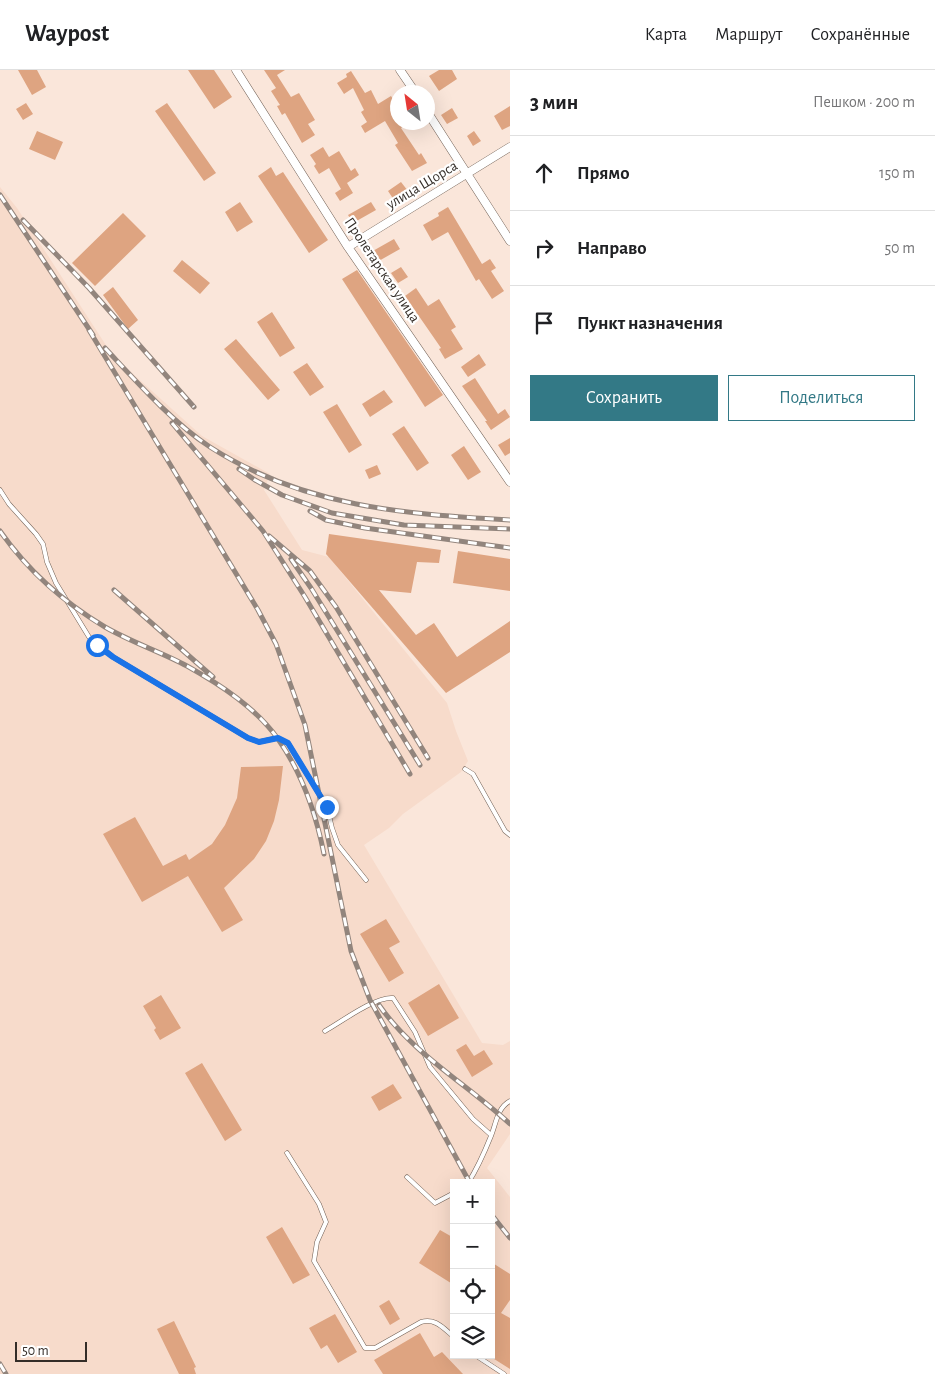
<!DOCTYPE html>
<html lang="ru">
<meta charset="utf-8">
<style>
body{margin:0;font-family:"Alegreya Sans",sans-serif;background:#f2f2f2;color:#202124}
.controls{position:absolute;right:15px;bottom:15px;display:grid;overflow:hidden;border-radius:0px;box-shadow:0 5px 20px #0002}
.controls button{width:45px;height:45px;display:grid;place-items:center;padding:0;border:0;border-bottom:1px solid #e0e0e0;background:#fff;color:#202124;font:25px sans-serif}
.compass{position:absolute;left:390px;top:15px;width:45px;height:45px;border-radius:50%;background:#fff;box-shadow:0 5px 20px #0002;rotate:330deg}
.scale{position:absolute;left:15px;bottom:12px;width:72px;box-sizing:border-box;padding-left:5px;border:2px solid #342d28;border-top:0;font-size:14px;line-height:18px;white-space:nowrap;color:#342d28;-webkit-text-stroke:4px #fff;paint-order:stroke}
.stop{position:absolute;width:15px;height:15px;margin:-11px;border:4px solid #1a73e8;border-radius:50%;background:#fff}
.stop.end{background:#1a73e8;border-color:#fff;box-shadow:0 1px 5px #0008}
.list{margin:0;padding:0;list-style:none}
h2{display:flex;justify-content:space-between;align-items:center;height:65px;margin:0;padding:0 20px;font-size:21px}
h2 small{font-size:16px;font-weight:400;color:#757577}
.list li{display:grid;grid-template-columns:32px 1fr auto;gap:15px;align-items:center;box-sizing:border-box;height:75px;padding:0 20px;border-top:1px solid #e0e0e0}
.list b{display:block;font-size:19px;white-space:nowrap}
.list em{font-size:16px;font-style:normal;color:#757577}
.actions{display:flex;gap:10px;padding:15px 20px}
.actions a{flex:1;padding:11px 0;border:1px solid #337986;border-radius:0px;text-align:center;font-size:18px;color:#337986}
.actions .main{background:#337986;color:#fff}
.icon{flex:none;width:28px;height:28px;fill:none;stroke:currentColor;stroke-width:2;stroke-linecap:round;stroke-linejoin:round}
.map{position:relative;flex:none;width:510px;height:1304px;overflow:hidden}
header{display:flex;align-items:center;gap:30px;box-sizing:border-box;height:70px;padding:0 25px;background:#fff;border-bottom:1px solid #e0e0e0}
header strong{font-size:24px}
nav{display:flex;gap:28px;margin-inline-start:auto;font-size:18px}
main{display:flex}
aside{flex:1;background:#fff}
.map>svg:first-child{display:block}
.built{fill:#f7dbcb;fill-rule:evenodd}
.building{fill:#dea481}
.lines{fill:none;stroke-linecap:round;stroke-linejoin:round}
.lane-casing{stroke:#716055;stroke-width:5}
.street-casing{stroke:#716055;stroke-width:9}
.lane{stroke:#fff;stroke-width:4}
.street{stroke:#fff;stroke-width:8}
.rail-casing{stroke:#92857d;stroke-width:5}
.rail{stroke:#fff;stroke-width:3;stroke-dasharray:9;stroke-linecap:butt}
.route{stroke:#1a73e8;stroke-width:6}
.labels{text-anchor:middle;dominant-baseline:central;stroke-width:4.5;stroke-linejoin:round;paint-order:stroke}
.street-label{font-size:15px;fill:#342d28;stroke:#fff}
</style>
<header>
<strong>Waypost</strong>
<nav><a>Карта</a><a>Маршрут</a><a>Сохранённые</a></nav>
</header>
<main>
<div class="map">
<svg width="510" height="1304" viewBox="0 0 510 1304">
<rect width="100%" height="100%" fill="#fae6da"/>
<!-- built -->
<path class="built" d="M0 117 17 138 113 286 202 366 270 404 264 420 302 480 329 487 447 633 456 661 468 691 461 702 403 744 389 758 364 775 482 973 503 975 510 971V1064L487 1098 510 1127V1304H0ZM454 1113H491V1285H454Z"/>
<!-- building -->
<path class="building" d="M18 0H37L46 17 32 25Z
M188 0H214L232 27 214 39Z
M264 0H285L277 5 291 27 299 23 315 50 308 54 315 65 302 73 285 43 282 45 277 36 280 35 271 21 276 18Z
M439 0H452L457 9 439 21 429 6Z
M351 1 365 23 371 20 378 34 391 26 398 37V52H410L401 58 419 85 421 83 427 93 412 101 395 75 398 73 385 51 365 63 361 56 367 52 361 42 364 40 353 18 344 24 337 13 347 7 346 4Z
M26 33 33 44 23 50 16 39Z
M167 33 216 103 204 111 155 41Z
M510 36V56L502 60 494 46Z
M452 38 458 48 447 54 441 45Z
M37 61 63 72 55 90 29 79Z
M474 61 481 71 473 76 467 66Z
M323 77 329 87 339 81 351 101 355 98 359 105 347 113 353 123 340 131 335 123 341 119 329 98 319 104 314 96 316 94 310 85Z
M271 97 276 106 283 102 328 170 309 183 258 106Z
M401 112 408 121 394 130 388 121Z
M240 132 253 152 237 162 225 142Z
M371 132 376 140 353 153 348 145Z
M448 137 482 194 490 189 496 198 491 201 504 221 492 229 479 209 476 211 448 162 432 171 423 155 439 146 438 143Z
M123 143 146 166 95 216 72 193Z
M394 169 400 179 377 192 371 182Z
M182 190 210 213 200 224 173 201Z
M401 197 408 207 398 213 391 203Z
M357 200 443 325 425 337 342 209Z
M113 217 138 250 128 259 103 225Z
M416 218 428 236 439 229 456 257 451 260 463 279 445 289 439 279 441 278 405 226Z
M272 242 295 278 280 287 257 252Z
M236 269 280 320 268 330 224 279Z
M479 284 486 295 468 307 461 297Z
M307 293 324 317 310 326 293 302Z
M475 308 498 344 505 339 510 347 491 360 485 351H487L462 316Z
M384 320 393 332 370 347 362 334Z
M337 334 362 375 349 383 323 342Z
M404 356 429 393 417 401 392 364Z
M510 368V383L505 386 498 375Z
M464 376 481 402 468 410 451 385Z
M377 395 381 404 369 409 365 400Z
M329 464 441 480 439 493 417 492 411 523 379 520 416 565 434 553 457 587 510 551V582L446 623 326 484Z
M458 481 510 489V521L453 513Z
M283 696 279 730 274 751 266 771 254 789 224 818 243 850 222 862 188 806 142 832 103 764 135 747 163 796 186 784 189 790 212 774 225 755 237 728 241 697Z
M386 849 400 872 389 878 404 903 389 912 360 864Z
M439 914 459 948 428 966 408 933Z
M161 925 181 958 160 970 154 960 156 958 143 936Z
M466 974 474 986 484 980 493 994 472 1007 456 980Z
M202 993 242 1060 225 1071 185 1003Z
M393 1014 402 1028 379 1041 371 1027Z
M282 1157 310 1205 293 1214 266 1167Z
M440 1160 454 1168V1215L419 1193Z
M491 1192 510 1204V1230L501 1243 510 1248V1299L491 1287Z
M389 1230 400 1249 390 1255 379 1236Z
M335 1244 357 1282 338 1293 327 1275 321 1279 309 1258Z
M174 1251 196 1297 194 1298 196 1304H179L157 1259Z
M420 1263 434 1287 442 1282 463 1304H383L374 1290Z"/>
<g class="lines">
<defs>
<path id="lane" d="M0 420 9 434 36 464 43 474 47 492 56 513 89 567 113 587 248 668 259 672 277 668 288 673 327 737 332 758 338 775 366 810
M465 699 473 704 505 761 510 765
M325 961C341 952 376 926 393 928L415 962 430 997 473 1049 491 1065
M287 1083 319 1134 326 1152 317 1172 314 1191 365 1278H375L421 1252C436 1248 443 1258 454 1267
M407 1107 435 1133 454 1123
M468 1113C477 1099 485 1081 491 1066 496 1054 497 1038 510 1031
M475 1285 504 1304"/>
<path id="street" d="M236 0 348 177 510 412
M400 0 415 22
M428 43 510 171
M348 177 510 77"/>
</defs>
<!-- lane casing -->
<use href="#lane" class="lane-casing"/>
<!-- street casing -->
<use href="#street" class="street-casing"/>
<!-- lane -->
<use href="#lane" class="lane"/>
<!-- street -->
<use href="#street" class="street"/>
<defs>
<path id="rail" d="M0 125 93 265
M23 150 89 218 194 337
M89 260 258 540 276 574 305 655 351 881 370 930 470 1113
M105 278C136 311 172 352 210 377 304 437 403 444 510 450
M172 353 263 461 305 527 410 704
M239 399 255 410 282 425 332 443 404 455 510 459
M310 441 326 450 365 458 510 478
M0 461C28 501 63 532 105 557 131 572 161 582 187 596 221 615 256 638 278 669 302 703 316 744 324 784
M269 466 310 501 336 537 428 688
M291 489 311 518 420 695
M114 520 213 607
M379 935C413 984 467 1014 510 1054
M491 1144 510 1168
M0 1294 6 1304"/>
</defs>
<!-- rail casing -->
<use href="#rail" class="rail-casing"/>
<!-- rail -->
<use href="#rail" class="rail"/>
</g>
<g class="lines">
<!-- route -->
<path class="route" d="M97 575 113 587 248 668 259 672 278 668 288 673 327 737"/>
</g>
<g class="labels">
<!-- street labels -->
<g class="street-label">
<text transform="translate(422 115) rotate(-31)">улица Щорса</text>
<text transform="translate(382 200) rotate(56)">Пролетарская улица</text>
</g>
</g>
</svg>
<div class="controls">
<button>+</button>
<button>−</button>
<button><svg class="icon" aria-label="locate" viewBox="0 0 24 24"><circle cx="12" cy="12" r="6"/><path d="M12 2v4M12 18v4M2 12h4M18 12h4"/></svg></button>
<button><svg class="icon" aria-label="layers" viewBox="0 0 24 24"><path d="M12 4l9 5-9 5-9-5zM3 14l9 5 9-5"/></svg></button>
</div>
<svg class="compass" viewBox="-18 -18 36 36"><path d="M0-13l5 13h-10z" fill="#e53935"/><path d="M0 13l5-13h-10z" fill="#757577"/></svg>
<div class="scale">50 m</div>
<div class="stop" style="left:97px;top:575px"></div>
<div class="stop end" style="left:327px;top:737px"></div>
</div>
<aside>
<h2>3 мин<small>Пешком · 200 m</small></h2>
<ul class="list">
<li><svg class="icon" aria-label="ahead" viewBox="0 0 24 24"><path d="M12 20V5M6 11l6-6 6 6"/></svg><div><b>Прямо</b></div><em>150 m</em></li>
<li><svg class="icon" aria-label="right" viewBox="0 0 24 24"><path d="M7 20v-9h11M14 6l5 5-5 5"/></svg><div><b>Направо</b></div><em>50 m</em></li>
<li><svg class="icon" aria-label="arrive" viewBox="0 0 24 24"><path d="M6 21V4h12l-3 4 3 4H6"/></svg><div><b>Пункт назначения</b></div></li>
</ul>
<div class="actions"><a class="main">Сохранить</a><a>Поделиться</a></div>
</aside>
</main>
